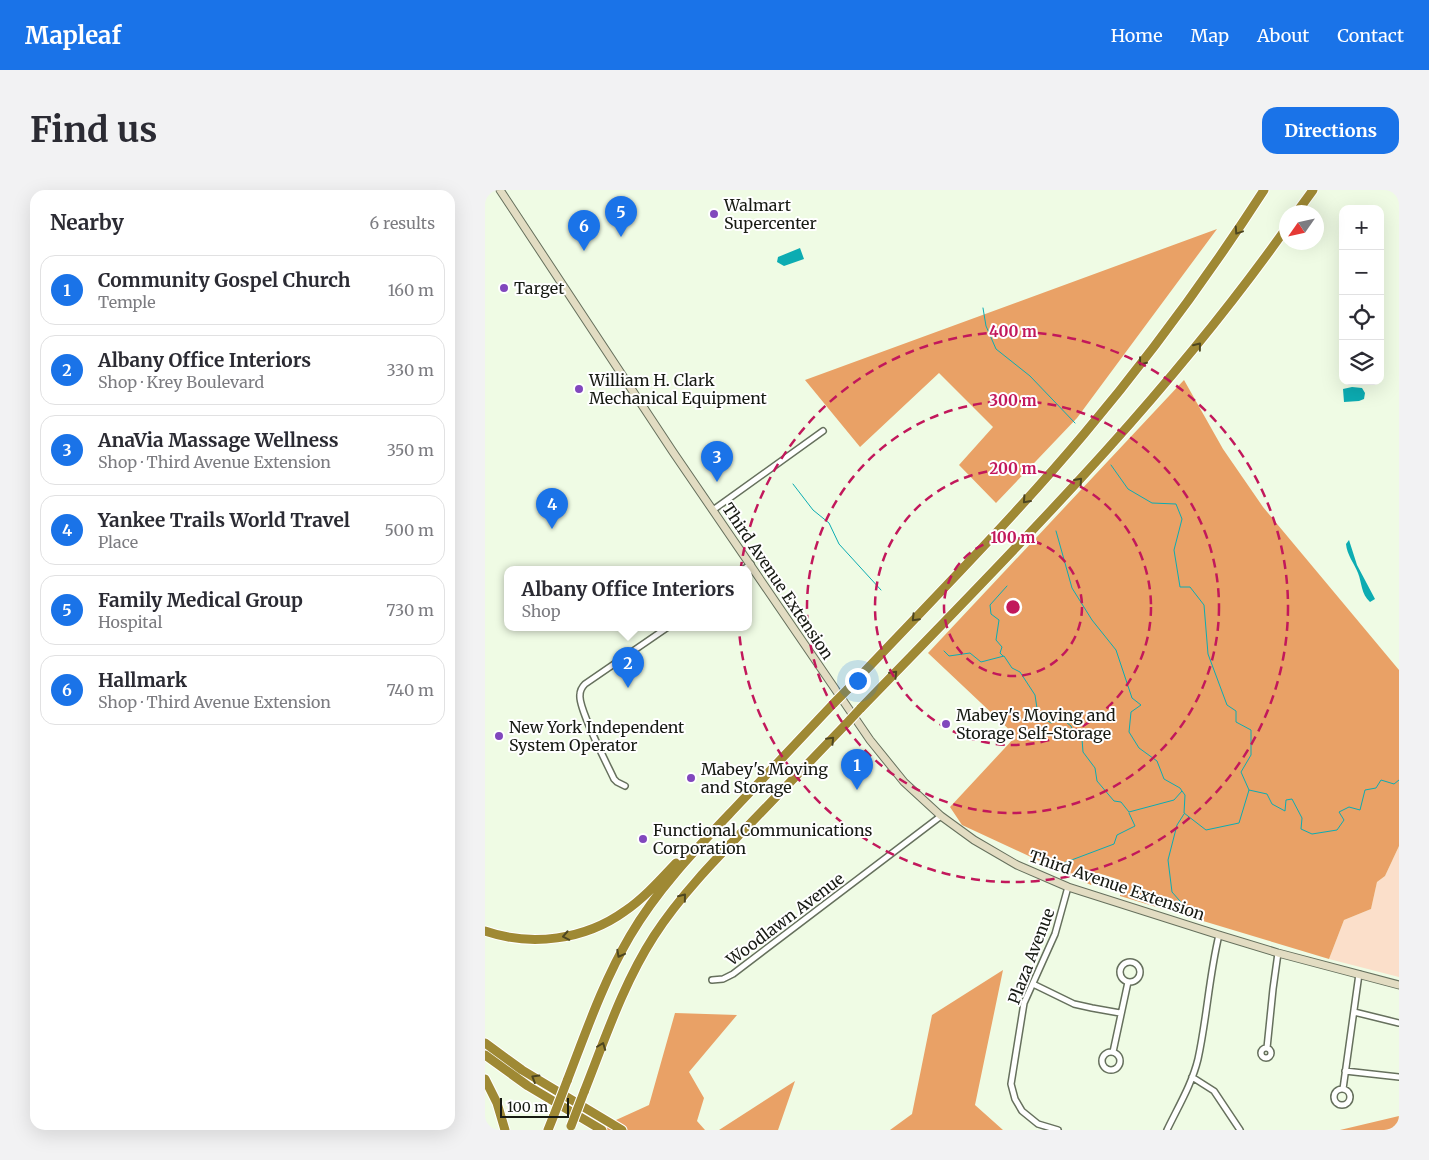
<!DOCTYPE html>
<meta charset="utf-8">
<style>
body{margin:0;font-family:Merriweather,serif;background:#f2f2f3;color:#2b2b33}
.controls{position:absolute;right:15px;top:15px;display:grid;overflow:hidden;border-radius:10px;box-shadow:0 5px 20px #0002}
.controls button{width:45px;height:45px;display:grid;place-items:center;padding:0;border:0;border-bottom:1px solid #e1e1e2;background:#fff;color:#2b2b33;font:25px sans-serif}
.compass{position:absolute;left:794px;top:15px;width:45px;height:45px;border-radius:50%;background:#fff;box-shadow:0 5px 20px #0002;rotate:236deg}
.scale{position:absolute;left:15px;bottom:12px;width:69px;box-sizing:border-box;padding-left:5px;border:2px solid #171a13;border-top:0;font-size:14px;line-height:18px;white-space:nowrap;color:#171a13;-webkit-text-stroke:4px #fff;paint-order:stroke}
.you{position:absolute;left:372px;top:490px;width:18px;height:18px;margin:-12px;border:4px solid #fff;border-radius:50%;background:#1a73e8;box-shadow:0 0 0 8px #1a73e833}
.badge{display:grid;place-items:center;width:32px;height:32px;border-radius:50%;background:#1a73e8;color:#fff;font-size:16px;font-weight:700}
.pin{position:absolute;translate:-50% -41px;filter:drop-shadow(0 1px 2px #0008)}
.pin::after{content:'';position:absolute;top:26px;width:18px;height:15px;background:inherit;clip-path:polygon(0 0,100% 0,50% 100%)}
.popup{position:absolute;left:19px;top:376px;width:248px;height:65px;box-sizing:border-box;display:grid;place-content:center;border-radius:10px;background:#fff;filter:drop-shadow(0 1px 4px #0005);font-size:16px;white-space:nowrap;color:#7c7c81}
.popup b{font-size:19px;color:#2b2b33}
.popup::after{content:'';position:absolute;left:50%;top:100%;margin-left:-10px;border:10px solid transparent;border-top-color:#fff}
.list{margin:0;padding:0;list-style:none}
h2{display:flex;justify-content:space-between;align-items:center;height:65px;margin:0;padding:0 20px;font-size:21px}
h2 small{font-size:16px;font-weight:400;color:#7c7c81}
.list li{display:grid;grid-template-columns:32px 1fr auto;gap:15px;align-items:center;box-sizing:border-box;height:70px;margin:0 10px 10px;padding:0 10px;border:1px solid #e1e1e2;border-radius:15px}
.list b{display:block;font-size:19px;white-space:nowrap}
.list p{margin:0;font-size:16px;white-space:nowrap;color:#7c7c81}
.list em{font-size:16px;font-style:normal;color:#7c7c81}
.icon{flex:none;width:28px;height:28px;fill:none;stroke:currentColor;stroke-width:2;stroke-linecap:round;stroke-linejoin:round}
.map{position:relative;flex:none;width:914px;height:940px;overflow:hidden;border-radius:15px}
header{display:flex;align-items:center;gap:30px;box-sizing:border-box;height:70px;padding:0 25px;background:#1a73e8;color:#fff}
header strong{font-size:24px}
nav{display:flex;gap:28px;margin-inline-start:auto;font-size:18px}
.intro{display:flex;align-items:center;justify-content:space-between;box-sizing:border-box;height:120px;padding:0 30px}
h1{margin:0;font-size:35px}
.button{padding:12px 22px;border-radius:15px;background:#1a73e8;color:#fff;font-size:18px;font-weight:700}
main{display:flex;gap:30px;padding:0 30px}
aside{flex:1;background:#fff;border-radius:15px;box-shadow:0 5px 20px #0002}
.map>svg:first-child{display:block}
.green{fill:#fbdfca}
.forest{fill:#e9a166}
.water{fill:#0cacb2}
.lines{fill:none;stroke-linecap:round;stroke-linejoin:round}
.stream{stroke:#0cacb2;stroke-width:1}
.street-casing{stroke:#66705d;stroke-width:8}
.secondary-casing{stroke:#66705d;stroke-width:9}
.highway-casing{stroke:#fff;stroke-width:11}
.street{stroke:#fff;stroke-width:5}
.secondary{stroke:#e2dcc2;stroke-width:7}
.highway{stroke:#9f8934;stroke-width:9}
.highway-bridge-casing{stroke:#fff;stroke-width:11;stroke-linecap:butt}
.highway-bridge{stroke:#9f8934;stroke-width:9}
.oneway{stroke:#4d4620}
.ring{fill:none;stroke:#c2185b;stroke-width:2.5;stroke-dasharray:9 6}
.poi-dot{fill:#8147bd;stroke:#fff;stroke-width:2}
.labels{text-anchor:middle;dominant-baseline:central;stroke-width:4;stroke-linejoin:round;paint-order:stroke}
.poi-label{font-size:16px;fill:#171a13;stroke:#fff;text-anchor:start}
.street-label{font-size:16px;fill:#171a13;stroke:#fff}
.centre{fill:#c2185b;stroke:#fff;stroke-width:2.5}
.ring-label{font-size:15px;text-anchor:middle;font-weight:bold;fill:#c2185b;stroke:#fff;stroke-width:4;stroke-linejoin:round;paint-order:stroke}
</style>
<header>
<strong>Mapleaf</strong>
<nav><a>Home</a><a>Map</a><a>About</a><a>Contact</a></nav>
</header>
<div class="intro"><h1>Find us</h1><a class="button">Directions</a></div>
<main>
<aside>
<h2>Nearby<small>6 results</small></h2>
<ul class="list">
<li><span class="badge">1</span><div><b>Community Gospel Church</b><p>Temple</p></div><em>160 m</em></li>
<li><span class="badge">2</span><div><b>Albany Office Interiors</b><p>Shop · Krey Boulevard</p></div><em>330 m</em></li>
<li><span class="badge">3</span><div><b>AnaVia Massage Wellness</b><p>Shop · Third Avenue Extension</p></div><em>350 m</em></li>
<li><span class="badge">4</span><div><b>Yankee Trails World Travel</b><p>Place</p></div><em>500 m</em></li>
<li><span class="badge">5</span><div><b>Family Medical Group</b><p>Hospital</p></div><em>730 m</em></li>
<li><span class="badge">6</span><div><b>Hallmark</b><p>Shop · Third Avenue Extension</p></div><em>740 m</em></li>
</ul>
</aside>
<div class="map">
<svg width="914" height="940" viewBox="0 0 914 940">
<rect width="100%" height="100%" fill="#effbe4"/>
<!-- green -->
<path class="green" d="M914 656V787L844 769 859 730 886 719 892 692 900 686Z"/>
<!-- forest -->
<path class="forest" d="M732 39 592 228 511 313 474 275 508 237 454 183 375 257 320 190Z
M699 190 738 259 778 317 914 480V656L900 686 892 692 886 719 859 730 844 769 635 706V690L613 683 606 695 477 635 465 617 531 546 443 463Z
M518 780 490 915 518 940H405L427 924 447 825Z
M190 823 252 825 204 882 219 908 212 931 220 940H109L164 915Z
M310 891 293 940H234Z
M914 926V940H855Z"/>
<!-- water -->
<path class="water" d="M315 58 319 69 299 76 292 72 293 67Z
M867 197 877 198 880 203 879 209 874 211 859 212 858 199Z
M864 350 872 375 890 409 885 412C876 404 877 393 873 383 869 373 862 365 861 354Z"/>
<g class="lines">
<!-- stream -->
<path class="stream" d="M498 118 501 136 511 159 545 186 590 233
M626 275 643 299 667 313 691 314 697 329 689 360 695 397H705L719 415 723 464 742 515 751 521V532L766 540V565L756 582 764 600
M308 294 328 320 344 333 354 354 396 400
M571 341 587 398 607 430 631 460 647 508 656 515 646 522 644 542 654 558 672 571 679 589 695 598 697 601
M459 461 464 466 485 463 496 472 519 466 527 478 535 482 550 505 553 525 566 533 577 529 586 536 590 546 597 549 598 562 610 578 612 591 629 611 636 612 644 622 689 610 697 601 700 605 699 623 721 640 754 633 764 600 782 604 787 614 800 621 801 610 807 609 817 628 816 639 827 644 852 640 859 630 854 622 864 617 875 620 880 600 891 598 896 590 909 594 914 590
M518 466 515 463 517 457 511 450 514 430 506 424 505 415 522 396
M699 624 692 635 683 670 687 702 702 719
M576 674 629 654 632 645 650 636 644 623"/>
<defs>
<path id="street" d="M228 320 338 241
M259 379 266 374
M140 596 132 592 129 589C122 574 93 518 95 505 95 501 97 497 100 494L183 437
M635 782a10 10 0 1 1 20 0a10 10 0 1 1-20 0Z
M227 790 238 789 248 784 456 626
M548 794 589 814 607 818 635 823
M869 822 914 833
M782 858 788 799 793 763
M776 863a5 5 0 1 1 10 0a5 5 0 1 1-10 0Z
M617 871a9 9 0 1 1 18 0a9 9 0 1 1-18 0Z
M628 862 643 792
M860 881 914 887
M707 887 729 901 755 940
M858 899 874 784
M849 907a8 8 0 1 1 16 0a8 8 0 1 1-16 0Z
M573 940 553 934 537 921 530 909 526 894 539 813 570 744 583 697
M682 940C693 917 707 894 713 869 722 828 724 786 734 745"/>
<path id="secondary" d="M15 0 188 262 385 550 419 592 456 626 489 650 532 675 583 697 734 745 793 763 914 795"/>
<path id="highway" d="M812 22 828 0
M362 500C442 415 524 333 599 244 664 167 724 85 779 0
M375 519C525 364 676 215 802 37
M0 741C46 757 100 750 140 721 159 708 175 690 191 673
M0 853 37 880 137 940
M0 865 43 896 117 940
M0 889 12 913 20 940
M82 891C101 842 118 792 145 746 173 698 212 658 250 618 283 583 316 548 349 513
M99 902C120 849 138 794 169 746 195 706 229 671 262 637 296 602 329 567 362 533
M63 940 69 925"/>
</defs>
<!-- street casing -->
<use href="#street" class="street-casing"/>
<!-- secondary casing -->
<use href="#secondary" class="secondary-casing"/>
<!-- highway casing -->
<use href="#highway" class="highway-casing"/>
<!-- street -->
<use href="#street" class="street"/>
<!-- secondary -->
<use href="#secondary" class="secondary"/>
<!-- highway -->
<use href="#highway" class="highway"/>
<defs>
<path id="highway-bridge" d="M349 513 362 500
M362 533 375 519
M69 925 82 891
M86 936 99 902"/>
</defs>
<!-- highway-bridge casing -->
<use href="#highway-bridge" class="highway-bridge-casing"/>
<!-- highway-bridge -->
<use href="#highway-bridge" class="highway-bridge"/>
</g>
<!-- one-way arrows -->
<defs><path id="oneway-chevron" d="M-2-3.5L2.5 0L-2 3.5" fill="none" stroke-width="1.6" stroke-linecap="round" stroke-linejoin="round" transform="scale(1.25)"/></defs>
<g class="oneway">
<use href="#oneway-chevron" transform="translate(753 41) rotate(124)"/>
<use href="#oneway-chevron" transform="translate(713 156) rotate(-51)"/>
<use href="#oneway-chevron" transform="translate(657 172) rotate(128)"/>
<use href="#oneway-chevron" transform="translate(594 291) rotate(-48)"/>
<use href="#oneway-chevron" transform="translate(541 310) rotate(132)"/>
<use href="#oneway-chevron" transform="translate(430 428) rotate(134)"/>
<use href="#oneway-chevron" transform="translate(409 484) rotate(-46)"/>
<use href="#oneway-chevron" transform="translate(346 550) rotate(-46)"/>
<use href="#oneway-chevron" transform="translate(198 707) rotate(-51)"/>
<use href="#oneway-chevron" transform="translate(81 746) rotate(169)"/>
<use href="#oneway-chevron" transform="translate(135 764) rotate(118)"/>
<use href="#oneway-chevron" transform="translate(117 856) rotate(-69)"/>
<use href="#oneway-chevron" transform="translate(50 888) rotate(-149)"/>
</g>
<!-- distance rings -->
<g class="ring">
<circle cx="528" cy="417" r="69"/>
<circle cx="528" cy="417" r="138"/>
<circle cx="528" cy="417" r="206"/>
<circle cx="528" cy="417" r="275"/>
</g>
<!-- markers -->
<g class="poi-dot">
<circle cx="229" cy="24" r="5"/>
<circle cx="19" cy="98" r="5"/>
<circle cx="94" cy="199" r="5"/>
<circle cx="461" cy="534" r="5"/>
<circle cx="14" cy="546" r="5"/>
<circle cx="206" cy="588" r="5"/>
<circle cx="158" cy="649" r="5"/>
</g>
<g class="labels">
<!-- poi labels -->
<g class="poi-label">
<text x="239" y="15">Walmart<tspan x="239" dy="18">Supercenter</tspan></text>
<text x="29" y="98">Target</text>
<text x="104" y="190">William H. Clark<tspan x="104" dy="18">Mechanical Equipment</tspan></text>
<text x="471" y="525">Mabey's Moving and<tspan x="471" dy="18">Storage Self-Storage</tspan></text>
<text x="24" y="537">New York Independent<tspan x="24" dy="18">System Operator</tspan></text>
<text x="216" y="579">Mabey's Moving<tspan x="216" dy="18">and Storage</tspan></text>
<text x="168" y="640">Functional Communications<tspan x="168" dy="18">Corporation</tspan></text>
</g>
<!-- street labels -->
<g class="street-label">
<text transform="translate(293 391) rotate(56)">Third Avenue Extension</text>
<text transform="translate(632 695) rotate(19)">Third Avenue Extension</text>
<text transform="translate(300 729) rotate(-37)">Woodlawn Avenue</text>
<text transform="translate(546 766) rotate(-69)">Plaza Avenue</text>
</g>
</g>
<circle cx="528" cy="417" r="8" class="centre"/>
<g class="ring-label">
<text x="528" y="147">400 m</text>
<text x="528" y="216">300 m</text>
<text x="528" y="284">200 m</text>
<text x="528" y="353">100 m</text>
</g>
</svg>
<div class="controls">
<button>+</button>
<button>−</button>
<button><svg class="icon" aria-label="locate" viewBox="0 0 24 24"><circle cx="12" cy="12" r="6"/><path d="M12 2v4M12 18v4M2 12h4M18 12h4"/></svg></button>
<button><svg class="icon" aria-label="layers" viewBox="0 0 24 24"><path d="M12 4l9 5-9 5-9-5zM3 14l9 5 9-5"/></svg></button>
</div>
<svg class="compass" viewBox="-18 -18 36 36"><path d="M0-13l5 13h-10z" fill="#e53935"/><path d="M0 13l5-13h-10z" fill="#7c7c81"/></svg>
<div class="scale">100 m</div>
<div class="you"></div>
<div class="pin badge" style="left:372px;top:600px">1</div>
<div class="pin badge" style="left:143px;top:498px">2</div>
<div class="popup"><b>Albany Office Interiors</b>Shop</div>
<div class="pin badge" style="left:232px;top:292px">3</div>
<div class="pin badge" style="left:67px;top:339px">4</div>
<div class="pin badge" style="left:136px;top:47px">5</div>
<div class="pin badge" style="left:99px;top:61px">6</div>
</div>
</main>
